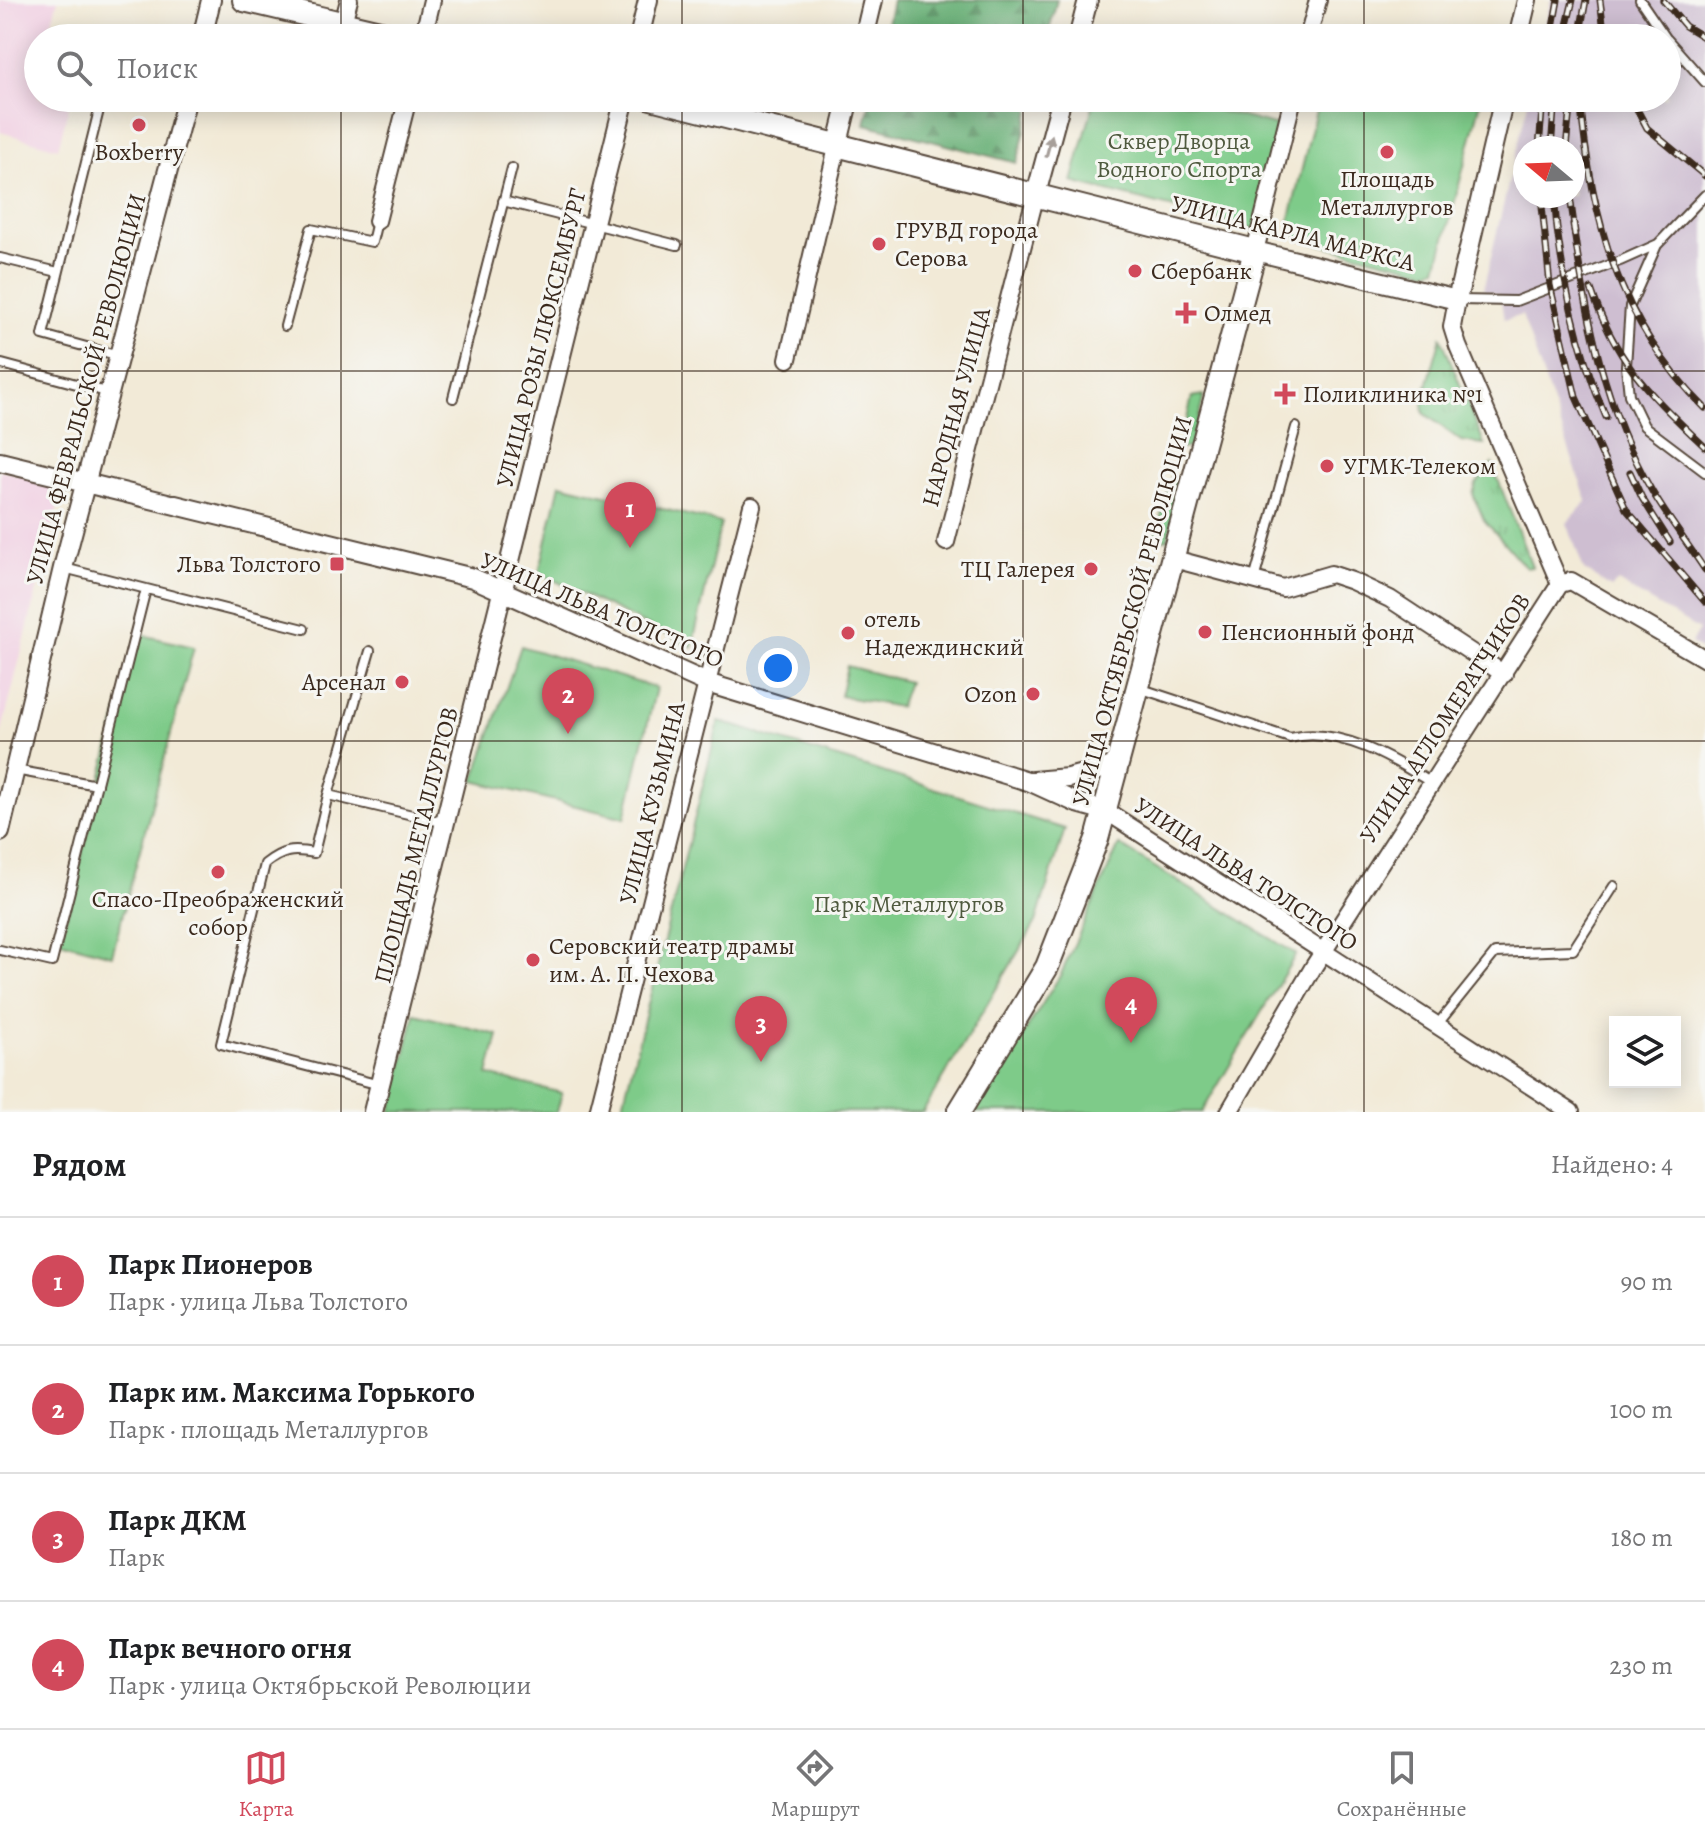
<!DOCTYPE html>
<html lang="ru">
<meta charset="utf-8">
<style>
body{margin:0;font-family:Alegreya,serif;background:#f2f2f2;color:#202124}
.controls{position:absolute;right:24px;bottom:24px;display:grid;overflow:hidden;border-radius:0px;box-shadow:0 4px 20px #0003}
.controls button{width:72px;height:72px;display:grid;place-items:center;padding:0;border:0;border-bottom:2px solid #e0e0e0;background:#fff;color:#202124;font:40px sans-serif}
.compass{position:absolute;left:1513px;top:136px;width:72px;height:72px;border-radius:50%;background:#fff;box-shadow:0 4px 20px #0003;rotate:289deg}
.you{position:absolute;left:778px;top:668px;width:28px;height:28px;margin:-20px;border:6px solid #fff;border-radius:50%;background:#1a73e8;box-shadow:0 0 0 12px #1a73e833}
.badge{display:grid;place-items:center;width:52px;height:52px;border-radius:50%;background:#d1495b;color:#fff;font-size:26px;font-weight:700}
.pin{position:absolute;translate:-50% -66px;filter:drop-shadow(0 2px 4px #0008)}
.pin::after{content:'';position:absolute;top:42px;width:28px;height:24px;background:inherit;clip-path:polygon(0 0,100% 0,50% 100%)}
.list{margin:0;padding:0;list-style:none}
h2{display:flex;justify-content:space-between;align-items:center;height:104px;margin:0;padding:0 32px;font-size:34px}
h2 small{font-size:26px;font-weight:400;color:#757577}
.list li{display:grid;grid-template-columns:52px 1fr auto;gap:24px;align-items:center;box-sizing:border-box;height:128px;padding:0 32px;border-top:2px solid #e0e0e0}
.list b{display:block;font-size:30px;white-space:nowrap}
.list p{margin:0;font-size:26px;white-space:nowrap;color:#757577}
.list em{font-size:26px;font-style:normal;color:#757577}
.icon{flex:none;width:44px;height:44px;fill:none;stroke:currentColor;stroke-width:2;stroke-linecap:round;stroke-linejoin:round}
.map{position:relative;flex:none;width:1705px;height:1112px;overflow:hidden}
.search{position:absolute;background:#fff;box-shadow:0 4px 20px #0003;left:24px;right:24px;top:24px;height:88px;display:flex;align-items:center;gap:20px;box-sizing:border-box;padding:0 28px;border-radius:44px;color:#757577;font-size:30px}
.sheet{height:616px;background:#fff}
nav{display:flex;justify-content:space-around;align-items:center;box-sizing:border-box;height:112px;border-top:2px solid #e0e0e0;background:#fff;font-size:22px;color:#757577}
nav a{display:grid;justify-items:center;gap:4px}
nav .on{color:#d1495b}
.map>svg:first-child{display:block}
.built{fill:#f1d0e3}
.industrial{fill:#cebed1;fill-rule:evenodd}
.grass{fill:url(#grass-tufts);stroke:#5c7a54;stroke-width:2}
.forest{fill:url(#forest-firs);stroke:#506c4a;stroke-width:2}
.park{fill:#7ecb89;stroke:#5c7a54;stroke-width:2}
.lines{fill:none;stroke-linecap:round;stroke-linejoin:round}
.service-casing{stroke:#56473a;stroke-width:12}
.minor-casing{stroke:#56473a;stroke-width:20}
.tertiary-casing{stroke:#56473a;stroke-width:22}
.secondary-casing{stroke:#56473a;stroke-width:26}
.service{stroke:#fff;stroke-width:8}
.minor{stroke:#fff;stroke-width:16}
.tertiary{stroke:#fff;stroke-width:18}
.secondary{stroke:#fff;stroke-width:22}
.rail-casing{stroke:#3b2a1e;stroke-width:7}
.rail{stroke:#f6f6f2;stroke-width:4;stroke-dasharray:12;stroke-linecap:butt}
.oneway{fill:#a79f9a}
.grid{fill:none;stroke:#3b2a1e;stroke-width:2;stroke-opacity:0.55}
.poi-dot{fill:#d1495b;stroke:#f6f6f2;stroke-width:3}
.labels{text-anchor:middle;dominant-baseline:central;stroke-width:6;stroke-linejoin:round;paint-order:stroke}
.park-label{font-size:24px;fill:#4f5a3e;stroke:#f6f6f2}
.poi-label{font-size:24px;fill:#3b2a1e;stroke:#f6f6f2;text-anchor:start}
.street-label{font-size:24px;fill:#3b2a1e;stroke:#f6f6f2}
</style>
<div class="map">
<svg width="1705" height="1112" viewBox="0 0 1705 1112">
<defs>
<pattern id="grass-tufts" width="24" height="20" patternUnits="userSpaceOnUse" patternTransform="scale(2)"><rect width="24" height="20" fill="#7ecb89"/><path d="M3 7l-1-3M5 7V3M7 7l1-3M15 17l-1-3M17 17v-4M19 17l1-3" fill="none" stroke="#6eae76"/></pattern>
<pattern id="forest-firs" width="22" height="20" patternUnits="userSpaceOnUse" patternTransform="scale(2)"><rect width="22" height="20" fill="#66af75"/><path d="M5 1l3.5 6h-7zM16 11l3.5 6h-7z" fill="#558f5f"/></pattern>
</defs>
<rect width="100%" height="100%" fill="#f6f6f2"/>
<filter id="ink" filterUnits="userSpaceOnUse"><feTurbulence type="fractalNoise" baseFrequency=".0125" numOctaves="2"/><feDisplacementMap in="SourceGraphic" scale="16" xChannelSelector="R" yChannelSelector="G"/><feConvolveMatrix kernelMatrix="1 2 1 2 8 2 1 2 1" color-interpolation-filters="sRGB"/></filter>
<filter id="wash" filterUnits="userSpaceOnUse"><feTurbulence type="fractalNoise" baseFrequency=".006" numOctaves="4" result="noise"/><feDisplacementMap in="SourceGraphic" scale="32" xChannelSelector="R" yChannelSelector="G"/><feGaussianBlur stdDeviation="1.8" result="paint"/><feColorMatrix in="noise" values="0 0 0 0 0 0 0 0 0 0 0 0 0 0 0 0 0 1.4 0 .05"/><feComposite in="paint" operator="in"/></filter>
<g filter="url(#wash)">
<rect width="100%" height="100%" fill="#f2ead7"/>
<!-- built -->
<path class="built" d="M0 0H58L47 38H38V98H71L58 148 0 132Z
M0 470 63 486 0 738Z"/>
<!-- industrial -->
<path class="industrial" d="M1551 0H1705V652L1691 643 1699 630 1618 582 1611 588 1584 570 1567 523 1587 501 1522 315 1504 320 1500 295 1483 290 1529 98H1667V38H1542ZM1525 148H1573V196H1525Z"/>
<!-- grass -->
<path class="grass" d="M1441 337 1484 444 1461 441 1424 413 1423 400Z
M1204 395 1192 447 1180 449 1192 397Z
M1492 464 1532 567 1526 568 1484 520 1473 494 1476 484Z
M1171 477 1180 485 1168 539H1155Z"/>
<!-- forest -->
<path class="forest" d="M892 0H1057L1047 38H884Z
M871 98H1033L1017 163 865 124Z"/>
<!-- park -->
<path class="park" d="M1095 98H1169L1286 128 1260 230 1072 182Z
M1319 98H1482L1437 268 1426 271 1298 239 1289 222Z
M560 484 721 523 692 647 539 573Z
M138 634 194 647 112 955 60 941Z
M521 646 656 688 625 818 474 781Z
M847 666 908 682 899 707 840 696Z
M719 721 1065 829 1036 922 923 1112H621Z
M1119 845 1296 954 1202 1112H975L1061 974Z
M415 1014 498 1035 488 1075 562 1093 557 1112H391Z"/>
</g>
<g filter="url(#ink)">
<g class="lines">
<defs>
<path id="service" d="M1640 0 1666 38
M83 31 112 38
M1667 39 1705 82
M102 98 43 335 119 356
M503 201 677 245
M1657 245 1630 306 1626 366 1629 395 1644 426 1705 472
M0 258 58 272
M1458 300 1516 301 1620 261 1658 244 1705 195
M285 326 311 229 372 242 377 221
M2 364 110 393
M453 398 512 168
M64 568 304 629
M1254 580 1296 427
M1139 688 1290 738C1337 725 1394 759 1433 784
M15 770 97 785
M328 795 370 651
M0 950 52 962 146 589
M1437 1025 1495 953 1573 950 1614 886
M380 1085 221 1044 265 864C283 850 292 849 314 853L328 795 446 823"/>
<path id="minor" d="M343 23 349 0
M423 38 432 0
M1308 38 1318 0
M377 221 408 98
M1255 251 1293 98
M788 359 838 143
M946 542 1036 194
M1174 559 1283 588 1331 574 1352 581 1390 599 1504 674
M1560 584 1571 581 1705 659
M1106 811 1571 1112
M598 1112 752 506
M1229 1112 1314 966 1560 584 1458 346 1452 327 1457 300"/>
<path id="tertiary" d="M202 38 211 0
M639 38 648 0
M864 38 873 0
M1078 38 1088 0
M1518 38 1527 0
M838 143 849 98
M1036 194 1062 98
M1255 251 1457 300 1504 98
M0 462 473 578 707 683 1031 782 1077 803 1106 811
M1033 781 1068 778 1117 765
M0 832 63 568 187 98
M373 1112 625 98"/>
<path id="secondary" d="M244 0 405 38
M651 98 1255 251 1097 839 1047 967 959 1112"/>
</defs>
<!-- service casing -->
<use href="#service" class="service-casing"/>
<!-- minor casing -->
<use href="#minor" class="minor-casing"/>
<!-- tertiary casing -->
<use href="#tertiary" class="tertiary-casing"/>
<!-- secondary casing -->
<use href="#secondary" class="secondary-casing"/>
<!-- service -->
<use href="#service" class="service"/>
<!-- minor -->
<use href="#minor" class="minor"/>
<!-- tertiary -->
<use href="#tertiary" class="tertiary"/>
<!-- secondary -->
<use href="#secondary" class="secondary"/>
<defs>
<path id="rail" d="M1600 0 1605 38
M1663 0 1685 26 1705 38
M1551 38 1558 0
M1564 38 1573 0
M1579 38 1586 0
M1580 98C1591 218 1617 321 1705 408
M1631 98 1647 128 1705 176
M1539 148 1543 98
M1551 148 1555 98
M1566 148 1571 98
M1541 196 1550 285 1576 397 1626 509 1705 602
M1554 196C1559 269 1577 350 1606 417
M1570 196 1575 232
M1573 224C1586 317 1605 411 1653 493 1669 520 1688 544 1705 570
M1591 289C1617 365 1649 393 1705 447
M1630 472 1642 498 1670 542"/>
</defs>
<!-- rail casing -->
<use href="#rail" class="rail-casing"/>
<!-- rail -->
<use href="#rail" class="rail"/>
</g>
<!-- one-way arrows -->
<defs><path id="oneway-solid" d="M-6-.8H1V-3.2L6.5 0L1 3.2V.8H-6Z" transform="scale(2)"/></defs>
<use class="oneway" href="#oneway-solid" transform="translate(1049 146) rotate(-75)"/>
</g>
<!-- grid -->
<path class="grid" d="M341 0V38M682 0V38M1023 0V38M1364 0V38M341 98V1112M682 98V1112M1023 98V1112M1364 98V1112M0 371H1705M0 741H1705"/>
<!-- markers -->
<g class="poi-dot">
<circle cx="139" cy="125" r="8"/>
<circle cx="1387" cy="152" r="8"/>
<circle cx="879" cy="244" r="8"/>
<circle cx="1135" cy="271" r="8"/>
<path d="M1182 301h8v8h8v8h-8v8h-8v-8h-8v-8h8z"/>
<path d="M1281 382h8v8h8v8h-8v8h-8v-8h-8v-8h8z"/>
<circle cx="1327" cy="466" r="8"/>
<rect x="329" y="556" width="16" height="16" rx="4"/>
<circle cx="1091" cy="569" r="8"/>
<circle cx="1205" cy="632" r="8"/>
<circle cx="848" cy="633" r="8"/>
<circle cx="402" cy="682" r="8"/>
<circle cx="1033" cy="694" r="8"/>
<circle cx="218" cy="872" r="8"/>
<circle cx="533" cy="960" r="8"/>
</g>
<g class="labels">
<!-- park labels -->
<g class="park-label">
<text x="1179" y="141">Сквер Дворца<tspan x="1179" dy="28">Водного Спорта</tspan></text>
<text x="909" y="904">Парк Металлургов</text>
</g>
<!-- poi labels -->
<g class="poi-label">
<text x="139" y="152" text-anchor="middle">Boxberry</text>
<text x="1387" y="179" text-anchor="middle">Площадь<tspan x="1387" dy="28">Металлургов</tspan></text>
<text x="895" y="230">ГРУВД города<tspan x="895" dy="28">Серова</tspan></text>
<text x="1151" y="271">Сбербанк</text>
<text x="1204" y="313">Олмед</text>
<text x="1303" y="394">Поликлиника №1</text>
<text x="1343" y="466">УГМК-Телеком</text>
<text x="321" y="564" text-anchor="end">Льва Толстого</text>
<text x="1075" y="569" text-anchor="end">ТЦ Галерея</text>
<text x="864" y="619">отель<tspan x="864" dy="28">Надеждинский</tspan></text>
<text x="1221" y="632">Пенсионный фонд</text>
<text x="386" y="682" text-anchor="end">Арсенал</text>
<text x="1017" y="694" text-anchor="end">Ozon</text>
<text x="218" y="899" text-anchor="middle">Спасо-Преображенский<tspan x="218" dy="28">собор</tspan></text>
<text x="549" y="946">Серовский театр драмы<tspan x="549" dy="28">им. А. П. Чехова</tspan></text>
</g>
<!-- street labels -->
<g class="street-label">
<text transform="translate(1293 233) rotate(14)">УЛИЦА КАРЛА МАРКСА</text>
<text transform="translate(541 338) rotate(-76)">УЛИЦА РОЗЫ ЛЮКСЕМБУРГ</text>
<text transform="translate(86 389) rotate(-75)">УЛИЦА ФЕВРАЛЬСКОЙ РЕВОЛЮЦИИ</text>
<text transform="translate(956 407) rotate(-75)">НАРОДНАЯ УЛИЦА</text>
<text transform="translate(602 610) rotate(23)">УЛИЦА ЛЬВА ТОЛСТОГО</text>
<text transform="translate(1132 611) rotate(-75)">УЛИЦА ОКТЯБРЬСКОЙ РЕВОЛЮЦИИ</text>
<text transform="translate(1445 718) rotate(-57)">УЛИЦА АГЛОМЕРАТЧИКОВ</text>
<text transform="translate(652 803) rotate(-76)">УЛИЦА КУЗЬМИНА</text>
<text transform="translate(416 845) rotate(-76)">ПЛОЩАДЬ МЕТАЛЛУРГОВ</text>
<text transform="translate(1246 874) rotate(33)">УЛИЦА ЛЬВА ТОЛСТОГО</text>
</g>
</g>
</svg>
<div class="controls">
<button><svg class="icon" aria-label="layers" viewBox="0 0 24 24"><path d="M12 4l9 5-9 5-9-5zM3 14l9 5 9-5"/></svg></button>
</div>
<svg class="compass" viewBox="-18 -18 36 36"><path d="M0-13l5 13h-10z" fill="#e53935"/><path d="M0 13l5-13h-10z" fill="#757577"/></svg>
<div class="you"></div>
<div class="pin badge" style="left:630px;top:548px">1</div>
<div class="pin badge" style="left:568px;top:734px">2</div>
<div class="pin badge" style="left:761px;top:1062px">3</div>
<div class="pin badge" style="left:1131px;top:1043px">4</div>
<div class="search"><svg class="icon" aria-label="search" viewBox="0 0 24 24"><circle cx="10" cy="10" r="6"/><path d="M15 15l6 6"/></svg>Поиск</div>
</div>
<section class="sheet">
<h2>Рядом<small>Найдено: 4</small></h2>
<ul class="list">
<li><span class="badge">1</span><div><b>Парк Пионеров</b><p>Парк · улица Льва Толстого</p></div><em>90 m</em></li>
<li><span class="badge">2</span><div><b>Парк им. Максима Горького</b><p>Парк · площадь Металлургов</p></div><em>100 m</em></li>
<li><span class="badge">3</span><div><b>Парк ДКМ</b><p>Парк</p></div><em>180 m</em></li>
<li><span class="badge">4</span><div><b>Парк вечного огня</b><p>Парк · улица Октябрьской Революции</p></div><em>230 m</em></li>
</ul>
</section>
<nav>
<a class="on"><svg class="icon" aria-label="map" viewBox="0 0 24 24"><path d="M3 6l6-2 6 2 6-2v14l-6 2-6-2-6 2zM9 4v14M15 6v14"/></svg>Карта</a>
<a><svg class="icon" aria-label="directions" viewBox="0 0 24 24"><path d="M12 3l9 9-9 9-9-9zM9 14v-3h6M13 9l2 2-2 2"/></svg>Маршрут</a>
<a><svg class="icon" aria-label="saved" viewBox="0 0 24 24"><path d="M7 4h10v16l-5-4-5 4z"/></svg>Сохранённые</a>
</nav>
